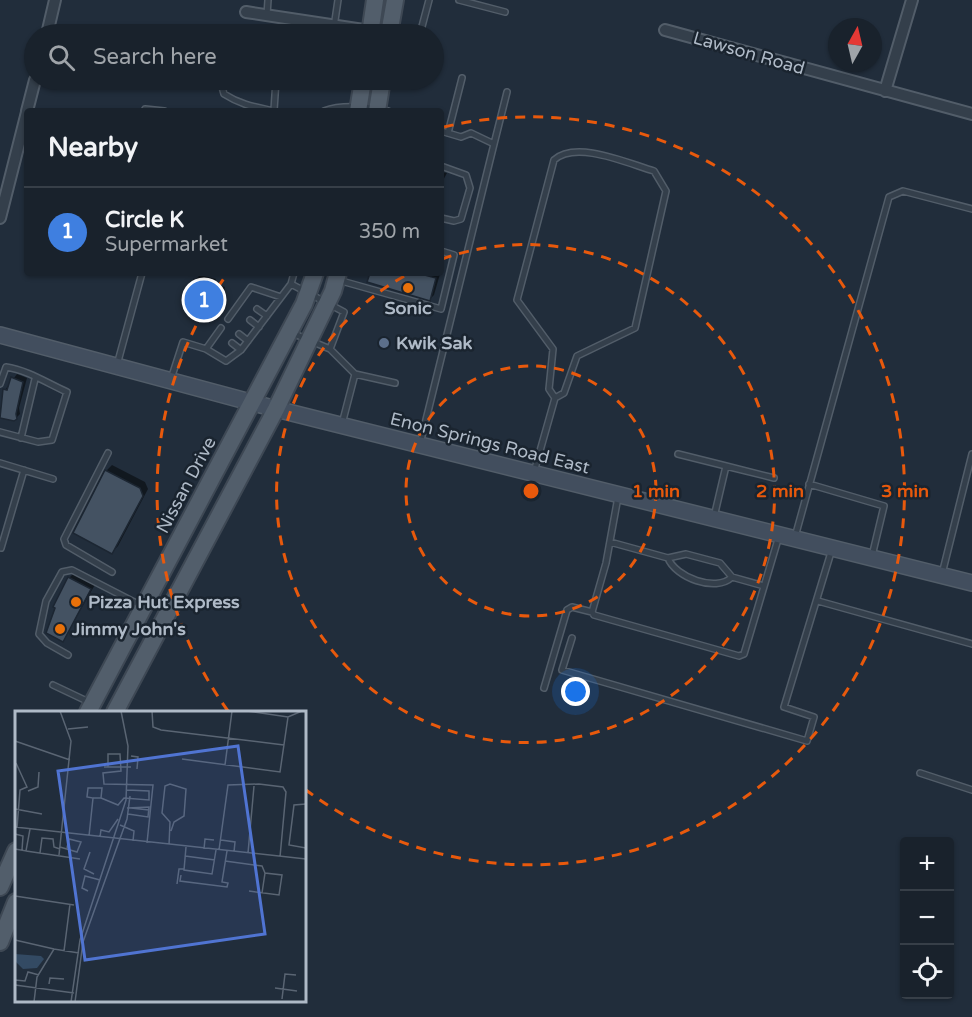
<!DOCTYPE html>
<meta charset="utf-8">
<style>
body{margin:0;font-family:"Varela Round",sans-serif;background:#262f38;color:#f1f3f6}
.controls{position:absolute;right:18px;bottom:18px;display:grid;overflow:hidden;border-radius:6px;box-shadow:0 2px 4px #0004}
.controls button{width:54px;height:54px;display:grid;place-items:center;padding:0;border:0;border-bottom:2px solid #373f48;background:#19222c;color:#f1f3f6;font:30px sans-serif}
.compass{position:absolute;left:828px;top:18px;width:54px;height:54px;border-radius:50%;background:#19222c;box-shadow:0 2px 4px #0004;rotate:8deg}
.you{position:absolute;left:576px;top:692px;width:21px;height:21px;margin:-15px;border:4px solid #fff;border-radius:50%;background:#1a73e8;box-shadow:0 0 0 9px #1a73e833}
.badge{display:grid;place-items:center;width:39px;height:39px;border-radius:50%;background:#b45309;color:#fff;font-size:20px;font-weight:700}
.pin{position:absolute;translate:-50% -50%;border:3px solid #fff;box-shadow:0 2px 6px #0006}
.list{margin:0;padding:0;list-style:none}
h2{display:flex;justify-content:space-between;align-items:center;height:78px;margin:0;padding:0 24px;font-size:26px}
h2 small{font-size:20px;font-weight:400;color:#9fa4a9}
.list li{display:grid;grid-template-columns:39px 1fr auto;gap:18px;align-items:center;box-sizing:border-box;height:90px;padding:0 24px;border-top:2px solid #373f48}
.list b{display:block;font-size:22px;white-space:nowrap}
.list p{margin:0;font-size:20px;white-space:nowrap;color:#9fa4a9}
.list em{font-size:20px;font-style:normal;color:#9fa4a9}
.icon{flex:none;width:33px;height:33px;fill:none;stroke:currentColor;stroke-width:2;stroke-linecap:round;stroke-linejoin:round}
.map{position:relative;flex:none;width:972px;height:1017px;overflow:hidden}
.search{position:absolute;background:#19222c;box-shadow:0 2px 4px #0004;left:24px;top:24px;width:420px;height:66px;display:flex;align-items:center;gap:15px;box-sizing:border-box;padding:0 21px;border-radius:33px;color:#9fa4a9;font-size:22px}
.panel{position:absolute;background:#19222c;box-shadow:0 2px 4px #0004;left:24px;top:108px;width:420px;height:168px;border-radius:6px}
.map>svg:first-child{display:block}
.shadow{fill:#0007}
.building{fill:#445262;stroke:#1c2632;stroke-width:1.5}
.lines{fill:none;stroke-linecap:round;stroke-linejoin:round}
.lane-casing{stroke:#525d69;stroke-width:8}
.street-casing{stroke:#525d69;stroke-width:14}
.secondary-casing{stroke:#525d69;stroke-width:18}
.primary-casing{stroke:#3e4854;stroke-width:20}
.lane{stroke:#343f4b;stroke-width:5}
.street{stroke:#343f4b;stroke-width:10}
.secondary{stroke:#424e5e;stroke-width:15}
.primary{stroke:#525e6b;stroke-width:16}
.ring{fill:none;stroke:#e8590c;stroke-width:3;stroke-dasharray:10 8}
.food-dot{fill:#e8710a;stroke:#1a242f;stroke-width:2}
.service-dot{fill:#5c6f8a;stroke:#1a242f;stroke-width:2}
.labels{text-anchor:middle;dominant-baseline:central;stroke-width:5;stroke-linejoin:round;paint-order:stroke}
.street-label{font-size:18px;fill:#afbac7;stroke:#1a242f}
.poi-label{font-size:18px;font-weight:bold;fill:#afbac7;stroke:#1a242f;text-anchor:start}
.inset-road{fill:none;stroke:#5a6573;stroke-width:1.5}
.view{fill:#5074d2;fill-opacity:0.15;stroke:#5074d2;stroke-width:3}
.inset-edge{fill:none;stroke:#afbac7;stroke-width:3}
.centre{fill:#e8590c;stroke:#1a242f;stroke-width:3}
.ring-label{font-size:18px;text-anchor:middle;font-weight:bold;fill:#e8590c;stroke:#1a242f;stroke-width:5;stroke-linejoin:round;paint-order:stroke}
</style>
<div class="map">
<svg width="972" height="1017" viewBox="0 0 972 1017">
<rect width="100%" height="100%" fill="#212d3b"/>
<!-- shadow -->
<path class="shadow" d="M441 172 447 173 441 184Z
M371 273H433L440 274 434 295 430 299Z
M200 275 216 279 215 284 225 287 219 313 215 317 196 279Z
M17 374 27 378 19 408 20 414 14 420 0 417V411L5 390Z
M112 465 145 482 148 489 118 546 112 552 106 471Z
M75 572 96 583 63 640 69 578Z"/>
<!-- building -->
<path class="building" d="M370 273H417L436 278 430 301 367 282Z
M194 279 213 283 212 288 222 291 215 319 186 312Z
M11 377 23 382 16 414 17 419 14 421 0 418 3 389 7 390Z
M105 470 140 488 143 496 112 554 73 533Z
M68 577 91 589 63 642 46 633 55 608 53 607Z"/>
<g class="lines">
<defs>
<path id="lane" d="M459 0 505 12
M267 15 268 0
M333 34 338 0
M420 34 429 0
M220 80 224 94C241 105 255 107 274 111
M274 110 276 80
M144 111 145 109 164 111
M324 111C343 104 368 107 388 111
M448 133 462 78
M494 144 507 92
M441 166 466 175 470 188 461 219 454 221 441 218
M338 280 441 309 454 255 441 251
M291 284 294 273
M257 309 267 316
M228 319 251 287 281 297
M250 320 259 327
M292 333 330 349 355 374 342 424
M239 334 248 341
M232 343 241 350
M206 349 221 328
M117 365 142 273
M355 374 395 383
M171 379 183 342 206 349 226 361 241 350 291 284 344 312 330 349
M0 384 6 367C27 370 47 383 67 392L52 440 38 442 0 432
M21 438 35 379
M420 444 494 144 471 133 461 137 441 131
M108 453 64 539 66 545 112 572
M678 454 726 466
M0 463 53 479
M534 472 555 398 549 389 553 349 517 300 554 160C576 140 627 163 654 171L666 191 635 328 577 356 564 393 555 398
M809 484 884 506 872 556
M618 497 606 563 592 612 594 615 739 656 744 654 779 536
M714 517 726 466 774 478
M795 537 889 197 903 191 972 209
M610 542 668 558 686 554 720 563 732 577 764 586
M1 548 24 470
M668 558C675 577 716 593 732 577
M942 574 972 454
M818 601 972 644
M572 638 562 670 807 741 814 717 784 707 832 549
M68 655 47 643 39 634 46 601 62 572 72 570 142 606
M53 685 91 703
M544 688 567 610 572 607 592 612
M920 773 972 790"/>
<path id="street" d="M246 12 390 34
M665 30 972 114
M47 34 55 0
M885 91 912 0
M27 111 35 80
M0 218 27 112"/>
<path id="secondary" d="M0 335 276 409 972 583"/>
<path id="primary" d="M370 34 375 0
M389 34 395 0
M358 111 363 80
M377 111 382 80
M88 712 304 304 315 273
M115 712 276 409 333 291 338 273
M0 887 16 851
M0 942 16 902"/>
</defs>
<!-- lane casing -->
<use href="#lane" class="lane-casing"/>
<!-- street casing -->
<use href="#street" class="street-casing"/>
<!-- secondary casing -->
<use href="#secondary" class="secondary-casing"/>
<!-- primary casing -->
<use href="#primary" class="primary-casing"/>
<!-- lane -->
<use href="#lane" class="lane"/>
<!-- street -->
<use href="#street" class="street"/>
<!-- secondary -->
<use href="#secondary" class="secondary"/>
<!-- primary -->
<use href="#primary" class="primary"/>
</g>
<!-- distance rings -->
<g class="ring">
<circle cx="531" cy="491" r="125"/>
<path d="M442 259A249 249 0 1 1 410 273"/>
<path d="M228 711A374 374 0 0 1 227 274M444 127A374 374 0 1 1 306 790"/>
</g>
<!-- markers -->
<g class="food-dot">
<circle cx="408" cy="288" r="6"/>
<circle cx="76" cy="602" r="6"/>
<circle cx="60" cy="629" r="6"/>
</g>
<circle class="service-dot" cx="384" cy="343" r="6"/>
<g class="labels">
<!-- street labels -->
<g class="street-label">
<text transform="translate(749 53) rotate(16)">Lawson Road</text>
<text transform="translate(490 443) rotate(14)">Enon Springs Road East</text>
<text transform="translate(186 485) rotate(-62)">Nissan Drive</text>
</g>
<!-- poi labels -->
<g class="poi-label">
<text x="408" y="308" text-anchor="middle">Sonic</text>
<text x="396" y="343">Kwik Sak</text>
<text x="88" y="602">Pizza Hut Express</text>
<text x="72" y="629">Jimmy John's</text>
</g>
</g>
<!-- overview -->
<g transform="translate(15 711)">
<rect width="291" height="291" fill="#212d3b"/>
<path d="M0 243 26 245 29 248 22 257 8 258 0 250Z" fill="#334a63"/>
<path class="inset-road" d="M137 0 138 16 146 19 269 34M232 0 273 6 287 0M53 18 73 16M0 30 55 49M116 45 123 46 122 58M167 48 265 61 273 6M1 52 12 76 5 79 2 117M210 54 217 0M89 56H116M93 56V43H105L106 60 88 62 89 73 138 74 132 132M13 80 23 76 24 61M86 87 103 94 109 87 134 89V80L112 79M291 93 279 94 274 134 291 137M112 97 134 96 133 106 113 103M116 97 134 99M0 98 27 103M105 114 119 120 118 130M0 116 291 148M0 123 8 125 7 139M74 125 78 87 72 86 73 77H87L86 87H78M85 126 86 119 94 121 103 108M206 129 220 131 219 141M154 134 155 111 147 102 150 75 155 73 171 78 169 105 159 111 156 120M45 136 62 141 66 131 54 128 52 137M171 136 169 159 197 163 201 139M0 138 11 140 15 118M189 138 190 128 199 129M204 139 213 74 244 73 268 76 271 81 265 146M11 140 65 148M75 141 69 158 79 163M25 142 27 127 38 128 39 136 45 138M233 142 239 75M44 144 56 30 45 0M170 145 200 149M210 150 247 155 250 162 267 164 264 184 234 180M166 164 165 170 212 176 213 172 207 171 212 140M162 173 164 158H169M73 180 67 177 70 165 85 169M247 182 250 162M0 185 59 194M0 229 39 238M49 240 55 193M0 269 10 270 13 261 24 264M34 273 35 267 49 268M0 274 59 282M260 277 282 280M267 288 270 263 281 264M19 291 22 266 39 238 64 242M56 291 65 229 111 89 113 35 106 0M60 291 68 231 112 108 115 85"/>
<path class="view" d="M223 35 250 223 70 249 43 60Z"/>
<rect width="291" height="291" class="inset-edge"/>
</g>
<circle cx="531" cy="491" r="9" class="centre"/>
<g class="ring-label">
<text x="656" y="497">1 min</text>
<text x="780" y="497">2 min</text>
<text x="905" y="497">3 min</text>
</g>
</svg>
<div class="controls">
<button>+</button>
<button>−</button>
<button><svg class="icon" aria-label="locate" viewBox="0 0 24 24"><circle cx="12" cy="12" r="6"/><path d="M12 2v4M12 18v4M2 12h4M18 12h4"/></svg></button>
</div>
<svg class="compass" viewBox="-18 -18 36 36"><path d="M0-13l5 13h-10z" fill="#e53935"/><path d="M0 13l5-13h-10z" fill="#9fa4a9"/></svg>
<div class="you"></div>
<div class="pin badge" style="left:204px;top:300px;background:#3f7fe0">1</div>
<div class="search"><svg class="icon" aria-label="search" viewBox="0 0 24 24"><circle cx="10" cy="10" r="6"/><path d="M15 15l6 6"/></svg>Search here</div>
<section class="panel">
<h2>Nearby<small></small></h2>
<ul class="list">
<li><span class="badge" style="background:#3f7fe0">1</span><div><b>Circle K</b><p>Supermarket</p></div><em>350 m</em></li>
</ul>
</section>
</div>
